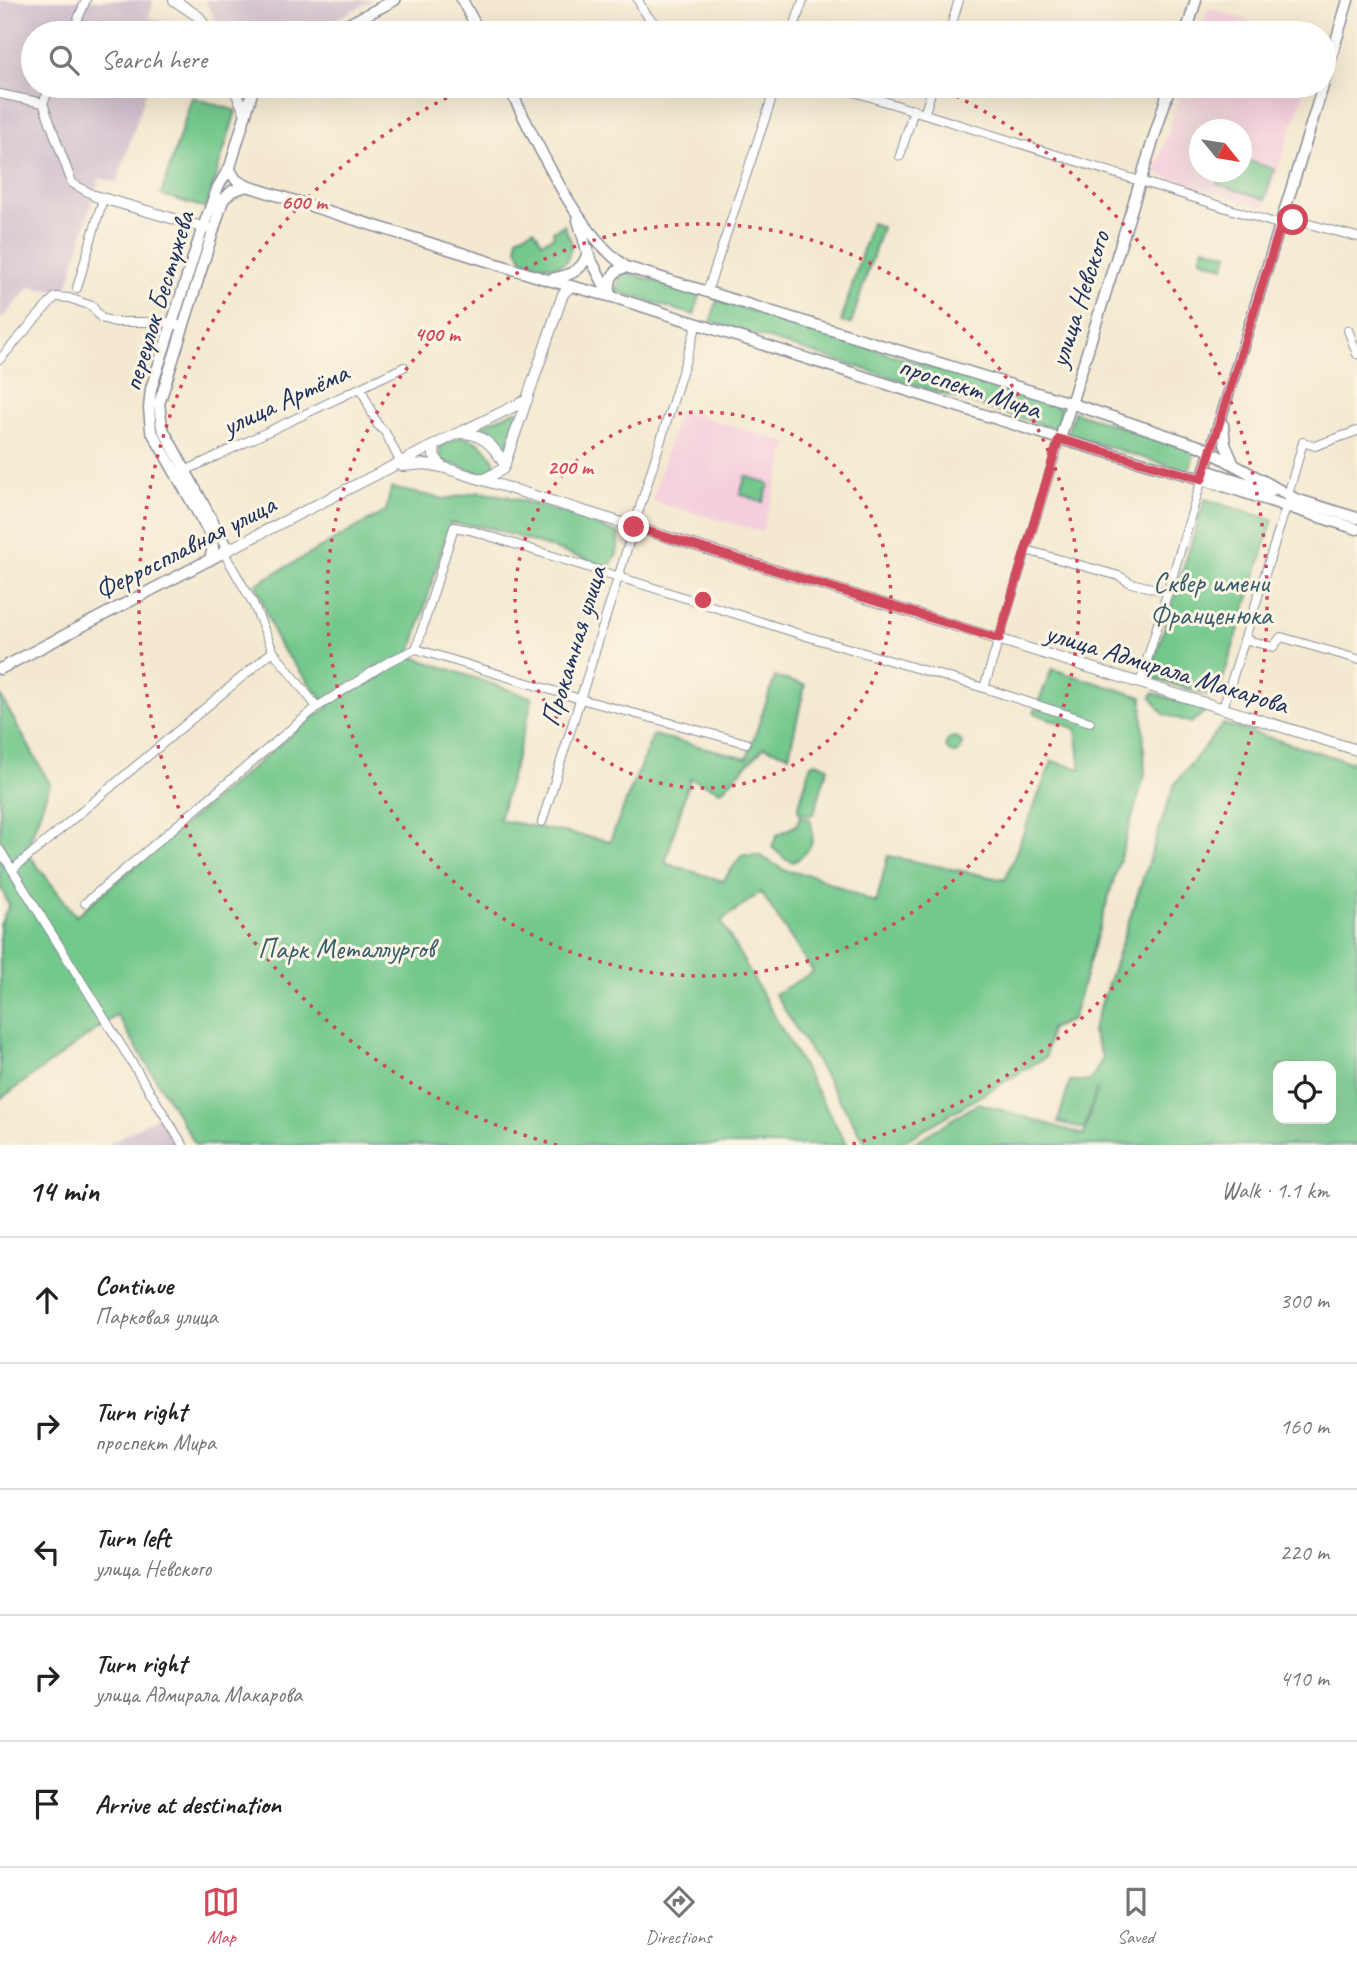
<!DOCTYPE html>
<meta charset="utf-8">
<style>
body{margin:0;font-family:Caveat,sans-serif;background:#f6f6f6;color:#222}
.controls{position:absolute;right:21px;bottom:21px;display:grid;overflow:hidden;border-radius:14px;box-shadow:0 7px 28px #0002}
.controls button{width:63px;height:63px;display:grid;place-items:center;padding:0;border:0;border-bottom:2px solid #e0e0e0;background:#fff;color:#222;font:35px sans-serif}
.compass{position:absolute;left:1189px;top:119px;width:63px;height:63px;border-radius:50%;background:#fff;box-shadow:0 7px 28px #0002;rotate:120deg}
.stop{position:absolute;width:21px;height:21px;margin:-16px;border:5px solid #d1495b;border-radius:50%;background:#fff}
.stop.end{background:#d1495b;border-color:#fff;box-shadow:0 2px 7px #0008}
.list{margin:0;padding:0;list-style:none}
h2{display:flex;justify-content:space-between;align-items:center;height:91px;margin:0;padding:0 28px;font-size:30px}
h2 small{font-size:23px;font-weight:400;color:#767676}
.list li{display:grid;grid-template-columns:46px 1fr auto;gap:21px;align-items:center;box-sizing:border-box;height:126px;padding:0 28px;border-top:2px solid #e0e0e0}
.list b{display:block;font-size:26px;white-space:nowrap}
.list p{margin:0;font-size:23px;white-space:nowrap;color:#767676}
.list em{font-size:23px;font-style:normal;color:#767676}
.icon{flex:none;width:38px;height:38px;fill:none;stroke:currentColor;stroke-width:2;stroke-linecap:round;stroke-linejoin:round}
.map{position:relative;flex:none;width:1357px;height:1145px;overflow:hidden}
.search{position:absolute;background:#fff;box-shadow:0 7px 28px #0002;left:21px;right:21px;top:21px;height:77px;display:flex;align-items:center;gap:18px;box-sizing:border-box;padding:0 24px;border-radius:38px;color:#767676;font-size:26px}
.sheet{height:721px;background:#fff}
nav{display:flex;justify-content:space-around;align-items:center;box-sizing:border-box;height:98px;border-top:2px solid #e0e0e0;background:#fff;font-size:19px;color:#767676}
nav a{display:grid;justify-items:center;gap:4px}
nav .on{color:#d1495b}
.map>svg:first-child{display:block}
.built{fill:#f4cfdd;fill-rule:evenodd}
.industrial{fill:#d0bdcd}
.green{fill:#73c88c;stroke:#477c75;stroke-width:2;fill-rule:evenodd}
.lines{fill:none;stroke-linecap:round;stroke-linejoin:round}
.minor-casing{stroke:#888c97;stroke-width:10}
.tertiary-casing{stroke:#888c97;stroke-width:12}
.secondary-casing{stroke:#888c97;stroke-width:13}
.minor{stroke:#fff;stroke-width:8}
.tertiary{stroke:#fff;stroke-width:10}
.secondary{stroke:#fff;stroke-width:10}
.route{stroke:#d1495b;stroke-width:9}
.ring{fill:none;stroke:#d1495b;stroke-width:3.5;stroke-dasharray:3.5 7}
.labels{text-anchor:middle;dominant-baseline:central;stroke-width:6;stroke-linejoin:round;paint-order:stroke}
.street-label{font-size:28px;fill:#1b2f5e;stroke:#fcf5e5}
.park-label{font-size:28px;fill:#355d6c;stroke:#fcf5e5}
.centre{fill:#d1495b;stroke:#fcf5e5;stroke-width:3.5}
.ring-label{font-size:21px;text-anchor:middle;font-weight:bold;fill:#d1495b;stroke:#fcf5e5;stroke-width:6;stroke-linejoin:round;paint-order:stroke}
</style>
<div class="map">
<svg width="1357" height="1145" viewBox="0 0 1357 1145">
<rect width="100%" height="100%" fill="#fcf5e5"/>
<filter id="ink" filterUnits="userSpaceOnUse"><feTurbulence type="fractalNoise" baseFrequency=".0143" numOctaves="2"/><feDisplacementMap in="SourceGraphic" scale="14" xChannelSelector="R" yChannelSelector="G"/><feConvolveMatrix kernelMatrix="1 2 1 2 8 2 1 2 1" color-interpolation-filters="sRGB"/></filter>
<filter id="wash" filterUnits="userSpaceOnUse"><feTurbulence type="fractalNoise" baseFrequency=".00686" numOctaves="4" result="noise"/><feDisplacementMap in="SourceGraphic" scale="28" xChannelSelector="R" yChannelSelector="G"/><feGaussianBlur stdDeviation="1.57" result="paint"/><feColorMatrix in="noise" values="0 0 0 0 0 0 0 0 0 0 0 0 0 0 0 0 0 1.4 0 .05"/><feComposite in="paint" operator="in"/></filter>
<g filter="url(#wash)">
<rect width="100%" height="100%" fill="#f4e9d0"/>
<!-- built -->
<path class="built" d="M1208 8 1286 33H1200Z
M1183 86H1306L1265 208 1155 173ZM1200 130H1242V172H1200Z
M679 410 789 443 762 532 652 501Z"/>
<!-- industrial -->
<path class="industrial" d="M0 0H154L149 17 198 33H33V86H148L117 183 99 178 67 289 52 291 30 287 0 321Z
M205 0H372L310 33H222Z
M158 1116 176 1145H108Z"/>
<!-- green -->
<path class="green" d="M192 97 236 111 206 208 161 195Z
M1242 159 1274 169 1265 199 1217 184 1221 172H1242Z
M871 223 882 227 851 324 841 322Z
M564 225 572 244 567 261C553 271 538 264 523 260L517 248V237L534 229 542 242 554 236 553 231Z
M1204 247 1228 254 1224 267 1200 259Z
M622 271 700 295 694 315 616 291Z
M717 300 1062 408 1055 429 711 321Z
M517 410 518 411 504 456 493 440 475 429Z
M1074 412 1195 451 1189 472 1067 434Z
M461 437C479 440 487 448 495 463L494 469 485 475 440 460V446Z
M746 476 769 484 763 502 740 494Z
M391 488 445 499 479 492 506 496 563 513 619 534 617 554 609 567 491 528 450 523 410 656 533 698 499 820 610 841 653 735 747 758 775 677 805 685 789 755 764 747 721 791 690 778 665 863 723 881 742 855H759L786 871 812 875 876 903 888 856 1005 880 1052 761 1081 769 1076 729 1034 713 1052 669 1142 697 1145 774 1072 1020 1050 1029 1046 1057 898 1145H867L775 994 813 972 761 892 721 921 847 1145H196L117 1015 0 1099V925L9 905 0 886V695L50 784 26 851 76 916 305 723 329 707 278 644 256 584 386 511Z
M1205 499 1273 520 1217 698 1149 677Z
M1153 693 1207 710 1191 723 1164 714 1151 697Z
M1223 724 1357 764V1145H910L979 1103 1084 1135 1097 1089 1084 1129 1058 1122 1070 1081H1090L1103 1058 1092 1032 1174 785ZM1278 1066H1331V1119H1278Z
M946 745a8 8 0 1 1 16 0a8 8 0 1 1-16 0Z
M816 762 828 767 814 813 811 815 800 813 798 809 811 764Z
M800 816 810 819C816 839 812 852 793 862L784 858 772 847 777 835 797 825Z"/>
</g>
<g filter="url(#ink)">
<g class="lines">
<defs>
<path id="minor" d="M638 0C647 19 655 26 675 33
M72 33 86 0
M792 33 803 0
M949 33 959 0
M835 86 1281 225
M0 94 43 103 72 183 95 196
M43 103 51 86
M925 112 933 86
M900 156 914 109
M1283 217 1357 237
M77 288 103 199
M707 292 776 86
M1348 330 1357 354
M0 359 55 297 69 298 92 306 101 318 115 322H166L182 326
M361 388 377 424 385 432 401 463
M185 471 404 367
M1288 495 1303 442 1315 446 1357 431
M1026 550 1119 576 1131 583 1168 592
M224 553 253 603 273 651 317 707
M1244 639 1273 647 1281 637 1357 659
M416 649 580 699 746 743
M1140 683 1202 479
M984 688 1060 439
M1223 708 1286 507
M542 822 697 324
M0 850 183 1145
M12 870 273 651
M85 903 317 707 388 662 416 649 454 527 470 530 806 636 984 688 1090 722"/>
<path id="tertiary" d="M174 0 199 17 209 33
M233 86 245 112
M95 196 209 229
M461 432 527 400
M435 445 434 455 442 467 483 480 503 469 563 294 571 286
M402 466 425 464 442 467
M483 480 1357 750
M228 550 458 433C482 432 494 446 505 465"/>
<path id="secondary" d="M462 0 480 33
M331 33 395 0
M1186 33 1196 0
M1324 82 1348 0
M508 86C538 143 573 229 626 267L1070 403 1202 447 1294 498
M229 168 236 180 247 186 548 280 616 298 1060 439 1202 479 1357 529
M228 174 254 86
M578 220 588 254 610 296
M551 279C569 276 586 270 588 249
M610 293C609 279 612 271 626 267
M1223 425 1225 444 1234 465
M1060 439 1170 86
M1205 470 1271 491
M1202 479 1323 86
M1289 497 1357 518
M210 560 213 547 211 536 151 430 149 408 151 389 203 227 218 187 229 168
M0 669 228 550 162 427 159 404 223 200 232 191 247 186"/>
</defs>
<!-- minor casing -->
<use href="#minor" class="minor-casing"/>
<!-- tertiary casing -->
<use href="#tertiary" class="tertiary-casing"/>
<!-- secondary casing -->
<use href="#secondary" class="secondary-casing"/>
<!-- minor -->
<use href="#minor" class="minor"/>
<!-- tertiary -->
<use href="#tertiary" class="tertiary"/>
<!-- secondary -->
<use href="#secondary" class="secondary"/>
</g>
</g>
<g class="lines" filter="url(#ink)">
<!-- route -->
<path class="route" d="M634 527 999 639 1059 439 1202 479 1283 218 1293 220"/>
</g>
<!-- distance rings -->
<g class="ring">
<circle cx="703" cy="600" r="188"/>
<circle cx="703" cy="600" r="376"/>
<path d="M557 1145A564 564 0 0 1 469 87M937 87A564 564 0 0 1 849 1145"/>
</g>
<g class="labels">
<!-- street labels -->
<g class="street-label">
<text transform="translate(1079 299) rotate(-72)">улица Невского</text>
<text transform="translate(158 301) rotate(-73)">переулок Бестужева</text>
<text transform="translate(970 387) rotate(18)">проспект Мира</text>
<text transform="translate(285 399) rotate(-25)">улица Артёма</text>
<text transform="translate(185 547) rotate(-27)">Ферросплавная улица</text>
<text transform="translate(573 646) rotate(-73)">Прокатная улица</text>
<text transform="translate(1167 668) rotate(17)">улица Адмирала Макарова</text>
</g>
<!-- park labels -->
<g class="park-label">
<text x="1211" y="582">Сквер имени<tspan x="1211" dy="32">Франценюка</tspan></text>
<text x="346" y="948">Парк Металлургов</text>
</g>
</g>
<circle cx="703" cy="600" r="10" class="centre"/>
<g class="ring-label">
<text x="304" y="209">600 m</text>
<text x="437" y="341">400 m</text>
<text x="570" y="474">200 m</text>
</g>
</svg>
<div class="controls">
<button><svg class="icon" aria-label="locate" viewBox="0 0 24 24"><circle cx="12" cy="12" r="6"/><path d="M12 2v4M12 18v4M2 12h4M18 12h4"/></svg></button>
</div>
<svg class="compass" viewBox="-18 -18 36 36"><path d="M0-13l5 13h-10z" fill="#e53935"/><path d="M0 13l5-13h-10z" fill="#767676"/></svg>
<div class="stop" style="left:1293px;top:220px"></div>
<div class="stop end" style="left:634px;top:527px"></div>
<div class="search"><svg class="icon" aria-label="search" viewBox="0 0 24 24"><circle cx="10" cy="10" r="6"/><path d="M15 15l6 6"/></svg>Search here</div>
</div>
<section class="sheet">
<h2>14 min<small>Walk · 1.1 km</small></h2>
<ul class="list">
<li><svg class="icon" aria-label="ahead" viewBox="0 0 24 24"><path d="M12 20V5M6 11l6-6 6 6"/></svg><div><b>Continue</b><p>Парковая улица</p></div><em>300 m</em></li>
<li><svg class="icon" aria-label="right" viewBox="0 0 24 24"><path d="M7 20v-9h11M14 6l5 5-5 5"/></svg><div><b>Turn right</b><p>проспект Мира</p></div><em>160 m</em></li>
<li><svg class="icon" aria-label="left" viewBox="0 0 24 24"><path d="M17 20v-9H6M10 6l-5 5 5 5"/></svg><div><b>Turn left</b><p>улица Невского</p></div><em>220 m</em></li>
<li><svg class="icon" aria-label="right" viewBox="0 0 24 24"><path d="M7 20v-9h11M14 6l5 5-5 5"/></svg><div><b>Turn right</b><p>улица Адмирала Макарова</p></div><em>410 m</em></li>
<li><svg class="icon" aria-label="arrive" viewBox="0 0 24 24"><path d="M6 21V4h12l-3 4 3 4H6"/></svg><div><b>Arrive at destination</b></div></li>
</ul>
</section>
<nav>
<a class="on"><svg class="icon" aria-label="map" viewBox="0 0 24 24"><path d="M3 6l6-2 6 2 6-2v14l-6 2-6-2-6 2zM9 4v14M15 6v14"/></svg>Map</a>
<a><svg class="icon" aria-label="directions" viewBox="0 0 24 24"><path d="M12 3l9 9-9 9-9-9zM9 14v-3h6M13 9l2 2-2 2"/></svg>Directions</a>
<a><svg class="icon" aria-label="saved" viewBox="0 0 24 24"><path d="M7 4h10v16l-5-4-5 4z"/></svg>Saved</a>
</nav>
